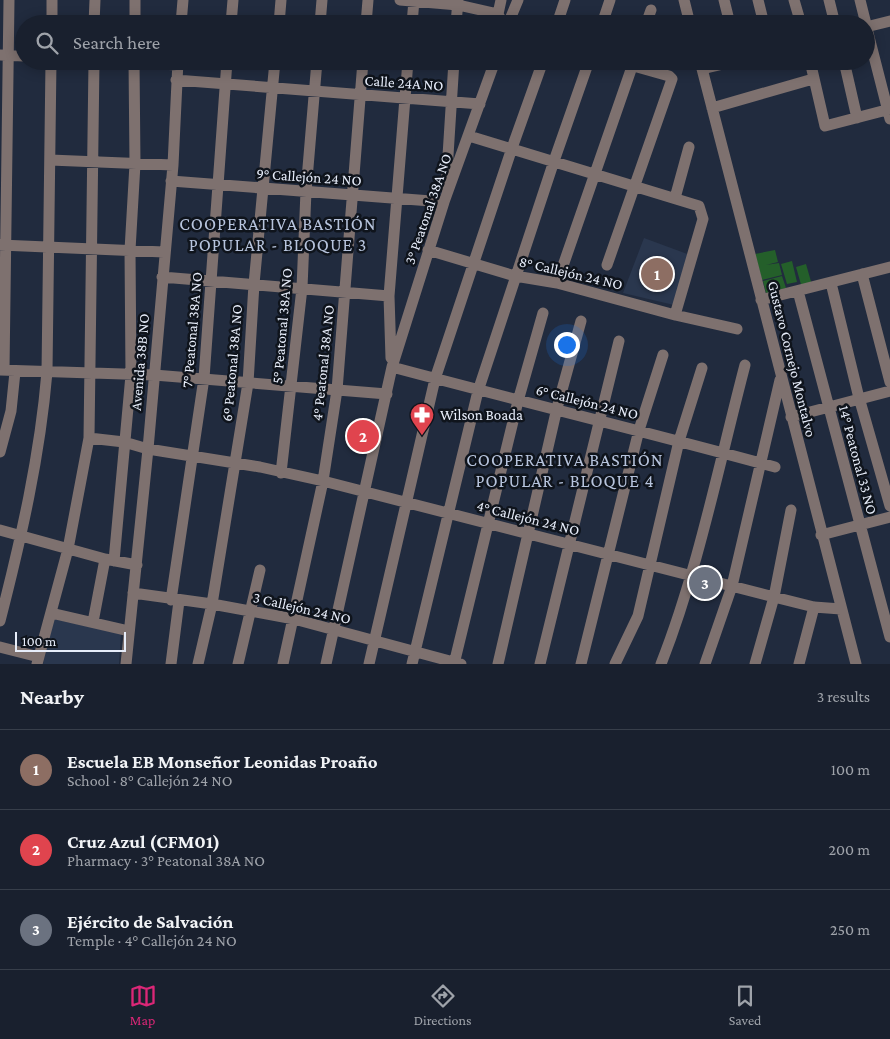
<!DOCTYPE html>
<meta charset="utf-8">
<style>
body{margin:0;font-family:"Crimson Pro",serif;background:#262d3a;color:#f1f3f6}
.scale{position:absolute;left:15px;bottom:12px;width:111px;box-sizing:border-box;padding-left:5px;border:2px solid #e7edfa;border-top:0;font-size:14px;line-height:18px;white-space:nowrap;color:#e7edfa;-webkit-text-stroke:4px #0f141c;paint-order:stroke}
.you{position:absolute;left:566px;top:344px;width:18px;height:18px;margin:-12px;border:4px solid #fff;border-radius:50%;background:#1a73e8;box-shadow:0 0 0 8px #1a73e833}
.badge{display:grid;place-items:center;width:32px;height:32px;border-radius:50%;background:#db2777;color:#fff;font-size:16px;font-weight:700}
.pin{position:absolute;translate:-50% -50%;border:2px solid #fff;box-shadow:0 1px 5px #0006}
.list{margin:0;padding:0;list-style:none}
h2{display:flex;justify-content:space-between;align-items:center;height:65px;margin:0;padding:0 20px;font-size:21px}
h2 small{font-size:16px;font-weight:400;color:#9fa3aa}
.list li{display:grid;grid-template-columns:32px 1fr auto;gap:15px;align-items:center;box-sizing:border-box;height:80px;padding:0 20px;border-top:1px solid #373e4a}
.list b{display:block;font-size:19px;white-space:nowrap}
.list p{margin:0;font-size:16px;white-space:nowrap;color:#9fa3aa}
.list em{font-size:16px;font-style:normal;color:#9fa3aa}
.icon{flex:none;width:28px;height:28px;fill:none;stroke:currentColor;stroke-width:2;stroke-linecap:round;stroke-linejoin:round}
.map{position:relative;flex:none;width:890px;height:664px;overflow:hidden}
.search{position:absolute;background:#19202e;box-shadow:0 2px 12px #0003;left:15px;right:15px;top:15px;height:55px;display:flex;align-items:center;gap:12px;box-sizing:border-box;padding:0 18px;border-radius:28px;color:#9fa3aa;font-size:19px}
.sheet{height:305px;background:#19202e}
nav{display:flex;justify-content:space-around;align-items:center;box-sizing:border-box;height:70px;border-top:1px solid #373e4a;background:#19202e;font-size:14px;color:#9fa3aa}
nav a{display:grid;justify-items:center;gap:2px}
nav .on{color:#db2777}
.map>svg:first-child{display:block}
.built{fill:#2a374e}
.garden{fill:#245f2a}
.lines{fill:none;stroke-linecap:round;stroke-linejoin:round}
.minor{stroke:#7e716f;stroke-width:11}
.labels{text-anchor:middle;dominant-baseline:central;stroke-width:5;stroke-linejoin:round;paint-order:stroke}
.street-label{font-size:15px;fill:#e7edfa;stroke:#0f141c}
.poi-label{font-size:15px;fill:#e7edfa;stroke:#0f141c;text-anchor:start}
.quarter-label{font-size:18px;letter-spacing:1px;fill:#b7c4dd;stroke:#0f141c}
</style>
<div class="map">
<svg width="890" height="664" viewBox="0 0 890 664">
<rect width="100%" height="100%" fill="#212b3e"/>
<!-- built -->
<path class="built" d="M644 238 690 255 674 305 623 293Z
M54 619 121 634 119 664H43Z"/>
<!-- garden -->
<path class="garden" d="M775 250 778 262 766 265 779 263 782 275 762 280 755 254Z
M792 261 797 282 787 284 781 264Z
M806 264 812 285 802 288 796 267Z
M782 276 786 288 766 293 763 281Z"/>
<g class="lines">
<!-- minor -->
<path class="minor" d="M400 0 458 5 498 14
M501 0 498 14 501 20
M684 0 690 24
M724 0 730 24
M758 0 764 24
M794 0 801 24
M829 0 835 24
M860 0 866 24
M52 24V0
M94 24 95 0
M135 24V0
M181 24 183 0
M231 24 233 0
M279 24 281 0
M320 24 322 0
M366 24 368 0
M412 24 414 0
M456 24 458 0
M508 24 518 0
M557 24 565 0
M602 24 610 0
M646 24 651 10
M866 25 890 119
M866 27 890 21
M0 55 24 56
M113 61 177 65
M700 61 856 664
M810 61 825 126 890 109
M844 61 857 118
M702 69 736 61
M176 80 480 104
M712 108 813 79
M469 136 699 206 703 219 675 315
M50 160 173 165
M171 181 444 202
M446 187 454 61
M675 198 689 147
M0 245 164 252
M428 250 515 276 557 283 675 315 737 329
M607 265 672 79 669 76 616 61
M862 274 890 382
M162 277 389 296
M557 283 634 61
M831 283 858 394 890 506
M798 291 890 637
M761 300 890 267
M391 358 389 296 408 61
M392 367C519 401 647 432 775 467
M0 370 154 375 387 394
M4 370 9 0
M791 417 890 391
M89 438 124 442 148 449 260 467 323 481 774 597 814 607 841 609
M0 452 11 411 15 372
M281 473 302 288 306 191 317 61
M0 530 105 559 137 565
M821 535 890 517
M114 561 131 375 130 250 135 164 134 61
M133 593 212 604 294 619 461 664
M171 600 204 378 227 61
M51 613 129 631
M0 621C21 539 40 456 47 372L51 61
M93 622 105 559
M0 647 39 657
M37 664 68 549 89 438 94 61
M126 664 148 449 173 165 178 61
M171 664 179 601
M198 664 212 604 248 383 254 284 275 61
M238 664 260 570
M283 664 323 481 337 390 363 61
M326 664 392 367 444 202 495 61
M369 664 435 379 512 148 543 61
M412 664 478 391 554 161 589 61
M454 664 518 401 543 313
M498 664 557 408 581 321
M540 664 619 341
M581 664 639 430 663 355
M615 664 638 616 679 441 702 368
M661 664C698 570 719 464 745 365
M705 664 732 586 780 380
M755 664 774 597 791 510
M799 664 814 607"/>
</g>
<!-- icons -->
<defs>
<symbol id="pharmacy-pin" viewBox="-11 -11 22 30"><path d="M0 17L-7.5 6A9.5 9.5 0 1 1 7.5 6Z" fill="#e0444e" stroke="#0f141c"/><path d="M-2-6h4v4h4v4h-4v4h-4v-4h-4v-4h4Z" fill="#fff"/></symbol>
</defs>
<g fill-rule="evenodd">
<use href="#pharmacy-pin" x="408" y="401" width="28" height="38"/>
</g>
<g class="labels">
<!-- street labels -->
<g class="street-label">
<text transform="translate(404 83) rotate(4)">Calle 24A NO</text>
<text transform="translate(309 177) rotate(4)">9° Callejón 24 NO</text>
<text transform="translate(428 209) rotate(-71)">3° Peatonal 38A NO</text>
<text transform="translate(571 273) rotate(13)">8° Callejón 24 NO</text>
<text transform="translate(282 326) rotate(-85)">5° Peatonal 38A NO</text>
<text transform="translate(192 330) rotate(-85)">7° Peatonal 38A NO</text>
<text transform="translate(792 359) rotate(76)">Gustavo Cornejo Montalvo</text>
<text transform="translate(140 362) rotate(-85)">Avenida 38B NO</text>
<text transform="translate(232 363) rotate(-85)">6º Peatonal 38A NO</text>
<text transform="translate(323 363) rotate(-84)">4° Peatonal 38A NO</text>
<text transform="translate(587 402) rotate(14)">6° Callejón 24 NO</text>
<text transform="translate(858 460) rotate(75)">14° Peatonal 33 NO</text>
<text transform="translate(528 518) rotate(14)">4° Callejón 24 NO</text>
<text transform="translate(302 608) rotate(13)">3 Callejón 24 NO</text>
</g>
<!-- poi labels -->
<g class="poi-label">
<text x="440" y="415">Wilson Boada</text>
</g>
<!-- quarter labels -->
<g class="quarter-label">
<text x="278" y="224">COOPERATIVA BASTIÓN<tspan x="278" dy="21">POPULAR - BLOQUE 3</tspan></text>
<text x="565" y="460">COOPERATIVA BASTIÓN<tspan x="565" dy="21">POPULAR - BLOQUE 4</tspan></text>
</g>
</g>
</svg>
<div class="scale">100 m</div>
<div class="you"></div>
<div class="pin badge" style="left:657px;top:274px;background:#8d6e63">1</div>
<div class="pin badge" style="left:363px;top:436px;background:#e0444e">2</div>
<div class="pin badge" style="left:705px;top:583px;background:#6b7280">3</div>
<div class="search"><svg class="icon" aria-label="search" viewBox="0 0 24 24"><circle cx="10" cy="10" r="6"/><path d="M15 15l6 6"/></svg>Search here</div>
</div>
<section class="sheet">
<h2>Nearby<small>3 results</small></h2>
<ul class="list">
<li><span class="badge" style="background:#8d6e63">1</span><div><b>Escuela EB Monseñor Leonidas Proaño</b><p>School · 8° Callejón 24 NO</p></div><em>100 m</em></li>
<li><span class="badge" style="background:#e0444e">2</span><div><b>Cruz Azul (CFM01)</b><p>Pharmacy · 3° Peatonal 38A NO</p></div><em>200 m</em></li>
<li><span class="badge" style="background:#6b7280">3</span><div><b>Ejército de Salvación</b><p>Temple · 4° Callejón 24 NO</p></div><em>250 m</em></li>
</ul>
</section>
<nav>
<a class="on"><svg class="icon" aria-label="map" viewBox="0 0 24 24"><path d="M3 6l6-2 6 2 6-2v14l-6 2-6-2-6 2zM9 4v14M15 6v14"/></svg>Map</a>
<a><svg class="icon" aria-label="directions" viewBox="0 0 24 24"><path d="M12 3l9 9-9 9-9-9zM9 14v-3h6M13 9l2 2-2 2"/></svg>Directions</a>
<a><svg class="icon" aria-label="saved" viewBox="0 0 24 24"><path d="M7 4h10v16l-5-4-5 4z"/></svg>Saved</a>
</nav>
